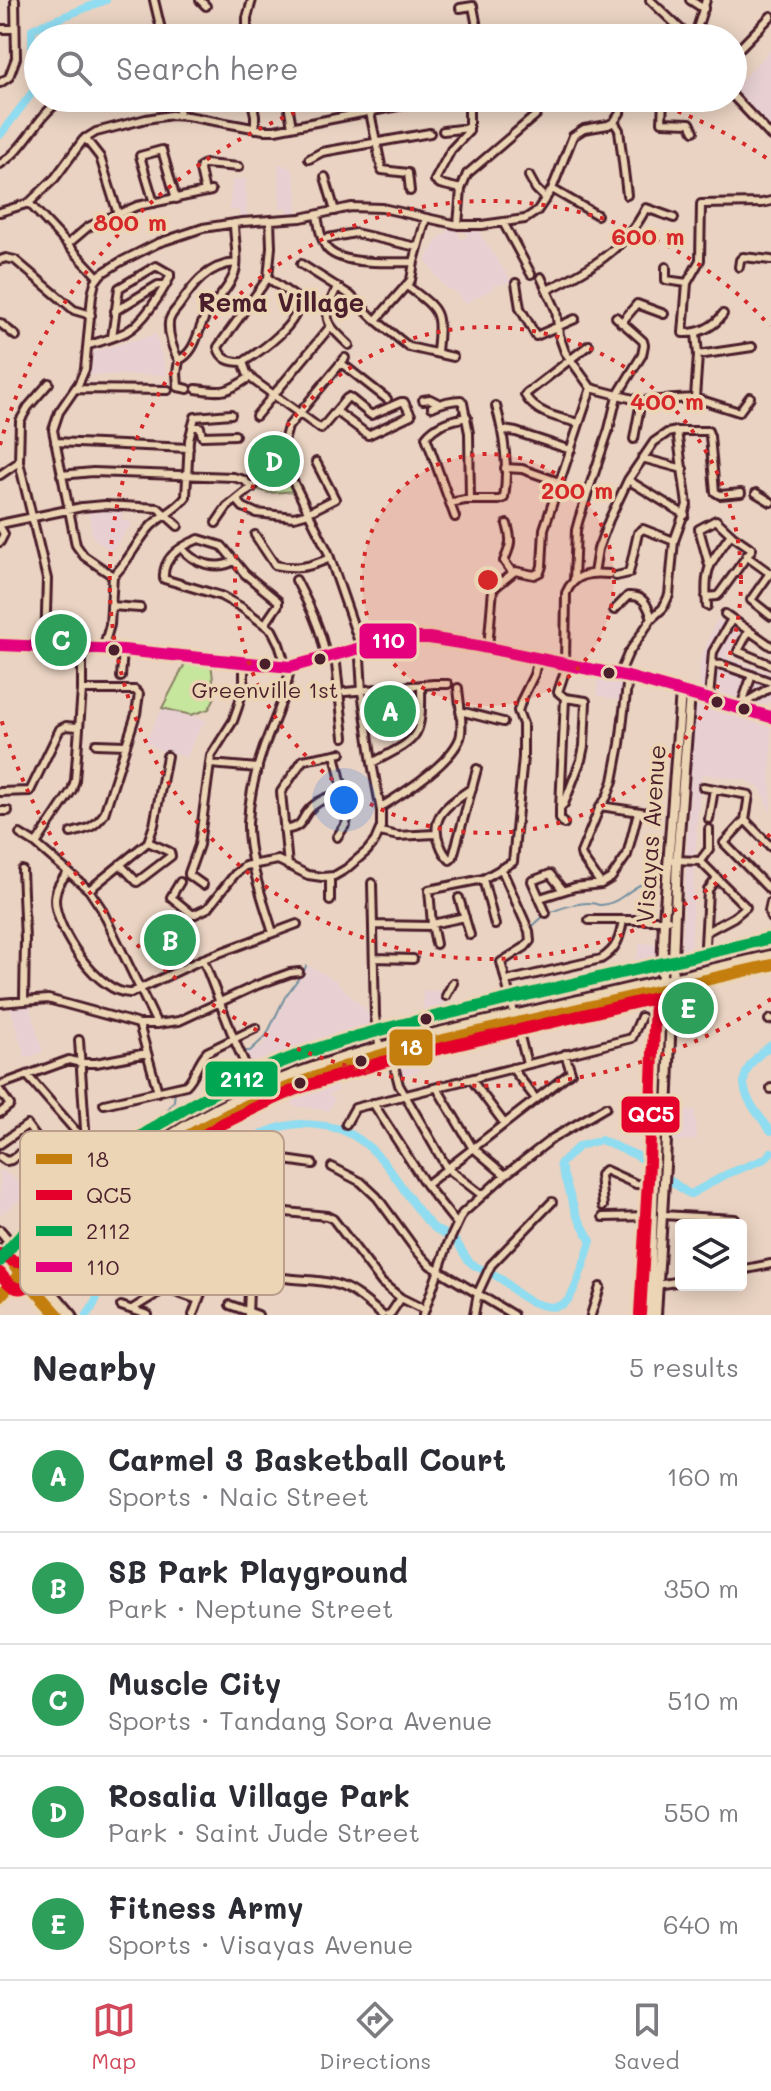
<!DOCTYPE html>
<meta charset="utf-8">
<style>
body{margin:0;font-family:Mali,sans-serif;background:#f7f7f7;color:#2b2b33}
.controls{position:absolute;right:24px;bottom:24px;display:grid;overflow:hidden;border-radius:8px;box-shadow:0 4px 20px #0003}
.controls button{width:72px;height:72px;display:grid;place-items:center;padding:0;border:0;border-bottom:2px solid #e1e1e2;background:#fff;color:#2b2b33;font:40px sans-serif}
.you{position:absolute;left:344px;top:800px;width:28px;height:28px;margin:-20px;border:6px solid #fff;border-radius:50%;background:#1a73e8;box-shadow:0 0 0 12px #1a73e833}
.badge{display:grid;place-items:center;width:52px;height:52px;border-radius:50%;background:#d1495b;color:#fff;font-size:26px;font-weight:700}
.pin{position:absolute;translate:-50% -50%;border:4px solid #fff;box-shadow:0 2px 8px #0006}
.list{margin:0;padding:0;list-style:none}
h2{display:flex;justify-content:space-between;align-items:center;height:104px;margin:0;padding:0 32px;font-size:34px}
h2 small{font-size:26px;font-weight:400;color:#7c7c81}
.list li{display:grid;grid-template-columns:52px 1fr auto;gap:24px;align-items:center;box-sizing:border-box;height:112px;padding:0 32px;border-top:2px solid #e1e1e2}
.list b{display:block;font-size:30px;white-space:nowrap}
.list p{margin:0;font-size:26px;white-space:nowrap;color:#7c7c81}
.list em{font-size:26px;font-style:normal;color:#7c7c81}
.icon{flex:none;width:44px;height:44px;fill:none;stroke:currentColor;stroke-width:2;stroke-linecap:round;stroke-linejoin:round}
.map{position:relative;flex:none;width:771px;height:1315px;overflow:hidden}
.search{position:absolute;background:#fff;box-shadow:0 4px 20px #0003;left:24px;right:24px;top:24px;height:88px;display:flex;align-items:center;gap:20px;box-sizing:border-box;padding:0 28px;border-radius:44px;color:#7c7c81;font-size:30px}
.sheet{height:664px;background:#fff}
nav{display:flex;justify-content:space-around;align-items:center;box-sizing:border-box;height:112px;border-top:2px solid #e1e1e2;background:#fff;font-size:22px;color:#7c7c81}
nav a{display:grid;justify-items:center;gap:4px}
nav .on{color:#d1495b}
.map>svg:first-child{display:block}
.built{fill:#e8d0d2}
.green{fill:#c6e59d;stroke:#888264;stroke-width:2}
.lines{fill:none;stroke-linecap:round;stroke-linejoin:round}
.stream{stroke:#7490a1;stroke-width:2}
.river{stroke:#90dcf0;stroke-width:8}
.minor-casing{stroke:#4a1f2b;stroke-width:12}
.major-casing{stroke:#4a1f2b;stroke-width:14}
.minor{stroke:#ecd5b5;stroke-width:6}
.major{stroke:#ecd5b5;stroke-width:8}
.bus-1-casing{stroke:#ecd5b5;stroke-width:18}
.bus-2-casing{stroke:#ecd5b5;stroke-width:18}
.bus-3-casing{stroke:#ecd5b5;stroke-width:18}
.bus-4-casing{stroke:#ecd5b5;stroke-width:18}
.bus-1{stroke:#c37e0d;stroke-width:12}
.bus-2{stroke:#e4002b;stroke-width:12}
.bus-3{stroke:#00a651;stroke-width:12}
.bus-4{stroke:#e5007d;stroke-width:12}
.ring{fill:none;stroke:#d62828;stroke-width:4;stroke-dasharray:4 8}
.bus-dot{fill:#4a1f2b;stroke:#ecd5b5;stroke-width:3}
.labels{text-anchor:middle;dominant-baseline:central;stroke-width:7;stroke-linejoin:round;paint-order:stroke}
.bus-label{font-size:22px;fill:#4a1f2b;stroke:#ecd5b5}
.street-label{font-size:24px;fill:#4a1f2b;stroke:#ecd5b5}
.neighbourhood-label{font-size:26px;font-weight:bold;fill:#4a1f2b;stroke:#ecd5b5}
.key{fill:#ecd5b5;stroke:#bb9e8c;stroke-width:2}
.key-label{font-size:22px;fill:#4a1f2b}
.centre{fill:#d62828;stroke:#ecd5b5;stroke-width:4}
.ring-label{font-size:24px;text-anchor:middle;font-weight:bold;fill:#d62828;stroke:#ecd5b5;stroke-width:7;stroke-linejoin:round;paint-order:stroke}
.line-badge{stroke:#ecd5b5;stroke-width:3}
.badge-label{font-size:22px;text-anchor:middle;font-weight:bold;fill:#fff}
</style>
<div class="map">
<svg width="771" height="1315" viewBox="0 0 771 1315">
<rect width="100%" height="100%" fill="#ead3c2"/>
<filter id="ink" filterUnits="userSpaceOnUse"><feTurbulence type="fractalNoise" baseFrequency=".0125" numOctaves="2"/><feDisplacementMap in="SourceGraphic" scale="16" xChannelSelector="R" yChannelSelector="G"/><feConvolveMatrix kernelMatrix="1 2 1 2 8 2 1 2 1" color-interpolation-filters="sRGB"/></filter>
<g filter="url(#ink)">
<!-- built -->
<path class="built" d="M771 49V131L733 89Z
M278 163 293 169 297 192V215L288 216 287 207 280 208Z
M246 179 247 218H240L239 210H229L232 180Z
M448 227 455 228 462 239 467 236 462 229H477L512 282 493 286V289L464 304 455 291 446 288 433 273V270L425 260 438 238 447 232Z
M156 334 167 375H89L92 352Z
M122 509V519L132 524 111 551 93 538 88 510Z
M717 619 740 632 727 657 771 674V701L758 708 701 692 699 663Z
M597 676 622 682 621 701 597 695Z
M697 700 771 721V814L760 788 746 780 702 774 697 820 691 959 697 960 705 947 715 963 690 969 681 963 694 708Z
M162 708 206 720 193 742 187 757 161 751 145 742Z
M639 943 657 944V969L653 976 634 960 638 954Z
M309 965 336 981 372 1016 375 1043 302 1066 258 1084 245 1053 260 1047 269 1036 273 1024 287 997Z
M423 990 440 991 445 1004 444 1010 438 1018V1027L422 1032 419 1018 423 1014Z
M676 1002H715V1016H675Z
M29 1004 43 1052 25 1058 10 1007Z
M415 1051 420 1071 400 1076 395 1056Z
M333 1075 338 1091 328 1094 335 1099 329 1111 293 1106 286 1092Z
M695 1110 697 1140 673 1141 672 1111Z
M0 1169 11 1176 21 1186 22 1198 0 1215Z"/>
<!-- green -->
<path class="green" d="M269 445 283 446 285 471 296 491 269 493 256 489 263 474 264 447Z
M187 660 211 662 215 697 209 709 191 715 162 708Z"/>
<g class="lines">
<!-- stream -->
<path class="stream" d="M530 928C535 925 540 918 546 915 558 908 587 899 599 905 618 905 626 891 642 884
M304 971 306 966
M239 1041 243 1051H250L266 1036 285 997 301 975
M198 1071 206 1057 232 1044
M168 1109 174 1101 175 1091 181 1089
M164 1156 168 1173 164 1180"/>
<!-- river -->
<path class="river" d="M38 70 32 50V29L106 0
M0 135 38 85
M771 1045C728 1077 743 1096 771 1131
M87 1315C113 1282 99 1234 131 1204 157 1178 195 1169 227 1152 250 1140 273 1125 300 1124 312 1124 331 1126 342 1130 375 1143 394 1175 413 1203 419 1210 425 1220 432 1226 440 1233 450 1235 457 1243 462 1249 465 1258 471 1263 478 1269 490 1272 498 1277 507 1282 513 1291 521 1296 533 1304 555 1312 566 1302 575 1295 587 1254 591 1241L576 1214 560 1164 579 1146 601 1140 638 1156 686 1192 691 1194 727 1174 765 1159 771 1152"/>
<defs>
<path id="minor" d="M154 0 163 38
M200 0 206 6
M650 0 690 38
M690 0 704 9
M460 8 473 6 479 38
M0 29H15
M247 38V18L252 0
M694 38 706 0
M733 55 771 16
M0 83 9 77 16 58 15 0
M733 96 771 136
M176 98 180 115
M251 98 255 115V129
M287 98 292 127
M367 98 382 170 408 173 410 191
M663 98 662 122 690 123 694 131
M442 99 463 98
M614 122 619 130 627 195
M443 131 469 128
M85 138 100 157 118 214
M309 159 322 152 430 133
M0 164C27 148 37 114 64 98
M529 176 536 189 546 199
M325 177 335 211
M461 189 440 184 435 180 451 150 469 131V98
M552 189 597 215
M205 192 200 170 201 166 205 164 239 167
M29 203 98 277
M154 203 140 156 162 150 176 199
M0 212 29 203 55 178 83 140 96 132 146 119 171 115 187 116 264 130H275L439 98
M317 215C319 226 320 238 326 247 338 266 393 262 414 262
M503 222 531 274
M458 225 461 189 467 174 536 115
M323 239 355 233 417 247
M68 244 88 227 137 206 211 191
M0 260 6 258 15 260 74 310 91 315
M301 264 350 295 373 318 409 347 453 357
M666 267V280L687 283
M739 267 740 260 743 257 771 260
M541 277 556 310 559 335 565 352 591 388 641 401 695 398 739 412 750 397
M516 283 520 308 536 336 575 319
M407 286C440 311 441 310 437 352
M337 287C322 320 324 321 349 345
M547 290C587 271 626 249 646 208L674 218
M115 311 158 285H166
M723 314C714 327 699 334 683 333L687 283 700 260 701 204 762 203 771 201
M376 320 411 280 414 262 426 218
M0 323 16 336
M621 323 637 304 664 314
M89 345C101 341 114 338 126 332 143 323 161 294 170 277V274L156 266 119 288 112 337
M698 355 752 347
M179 360C196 352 197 332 205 317 214 302 232 286 236 268 238 253 234 238 234 223
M179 360C173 351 168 334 169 323 169 317 174 312 178 307 193 285 207 265 236 263
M179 360 177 373 178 387 188 389
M243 362 247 373 253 380 321 429 346 399 349 397 371 415 401 402H404L411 415 368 435 336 411
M243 362C231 362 221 360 218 347L268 278 271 247 270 220
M243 362C261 351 303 322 298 299L268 278
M341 363 387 399
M75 389 168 390
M196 389C224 393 226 393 250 377
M695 398 698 355 696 333
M423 400 430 399 438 403
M432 407C441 403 450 400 461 400L463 403 469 433 470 500
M256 416 330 327
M579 423C560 418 535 414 525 395L527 393 589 345
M192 427H200L202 436 235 435
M503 430 516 432 571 450
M634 439 641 401
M55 442 189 448
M642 458 683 469
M505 468 522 469 559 482
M0 475 19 462
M61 475 93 472 233 477 244 480 252 488
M628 480 685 515
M756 493 771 502
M237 500 243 507 256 513 294 517 305 514 335 499 316 462
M450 503 465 500H499L504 498C509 469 504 434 496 406
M455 517 426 437C436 424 451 420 467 417
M216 523 227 507 258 482 263 446 269 442 284 441
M0 524 82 507 105 505 158 508 178 526
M507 524C512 541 511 545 504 561L512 572
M0 527 4 534 0 542
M255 535 275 565C297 570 310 567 330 558
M182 548C193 563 217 571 234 561
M746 556 771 574
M594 573 598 549 609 520 628 480 654 442 667 433 677 431H708L710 436 715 492 720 495 741 493
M770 573 751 600 771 616
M113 576 84 556 76 545 53 430 59 412 79 383 85 369 92 295 95 282 101 274 120 262 158 243 203 228 242 222 301 218 351 207 382 208 458 225H482L525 219 537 211 552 189 573 136 584 129 608 125 614 122 620 113 623 98
M113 576C129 562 137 540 152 525 163 515 177 509 186 497L189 440 195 417 231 414
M616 576 629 573 638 533 643 529 674 541
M296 580C309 605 322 630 326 658
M574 580 576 530 579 519 609 429 617 396 642 355 644 345 643 341 616 317
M706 597 717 596 720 593 752 549 733 536 716 520 699 529 709 565
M111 606 140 608
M707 606C704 567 709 565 731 534
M614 610 628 596C644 595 647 604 652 618
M725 614 771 646
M265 624 278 605V601L245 574 222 546 199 539C181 546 162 557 164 579L221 596 241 607 272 630 279 644 286 667
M749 630 738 651 771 665
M45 647 47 579 19 462 20 421 28 407 49 383
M488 648 493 589 515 571 534 575 540 572 542 566 544 529 591 388
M103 649 110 625 113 576
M335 655 344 737
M565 664 566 593C574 574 590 572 609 574
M712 664 723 665 771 682
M619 675 628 654 652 618 663 608 669 595 674 541 687 505 677 431
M121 677 123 650
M345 692 434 684H448
M709 699 713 652 732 619
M741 705 771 687
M741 706 752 675
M460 711 503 722
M96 744 126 745
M335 754 348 813 346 824 337 837
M372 763C419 738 422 740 421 685
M210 764 258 768
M703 787 749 795 745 820 724 843 771 891
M472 788C452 802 427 815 440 844 442 850 445 855 450 860L453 857 477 769
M0 792 30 791 60 729 66 726 78 727
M600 806 654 814
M381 807C404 793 450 764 460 738 464 726 459 700 458 688
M560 808 564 804 581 760 584 746 586 701 565 698
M0 811H8
M709 819 714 789
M745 820 771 847
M564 824 560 819V808L565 698 558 692 567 665
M284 830C307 827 299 817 313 806 321 799 334 795 344 793
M380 832 398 836 435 834
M71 833C87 829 94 828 104 814L136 714 139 694 135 690H82
M20 834 36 844 89 890 101 908 157 1024
M36 844 72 790 75 780 82 690V648
M673 860 700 861 746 907 734 917 706 932
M700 861 709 849V829
M120 864 137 882 171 856 170 852 148 842
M288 866 281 792 303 760 341 753
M501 868 529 931 530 941 525 947 501 962 527 1064
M22 870 25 940 24 1000
M68 872C61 881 55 888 55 900 55 929 99 995 131 993L203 959 297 924
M483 879 495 925
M180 882 171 897 193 915 208 908 235 874 245 866 278 860 308 875 322 877 334 876 346 869 367 851 375 841 381 827V811L372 763 362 691 359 642 328 552 290 475 284 441 288 427 345 358
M372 883 375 1016 380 1051
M601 884 582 857 581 853 599 809 607 797 613 781 620 744 628 677
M203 885 189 875V873L199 845 211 756 233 721 238 707 244 685V662
M89 890 148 842 154 825 167 756
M459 898 470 935
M540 898 575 887 601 884 611 878 627 855 638 812
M330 901V877
M771 902 769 911 771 918
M546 913 532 881 550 874 563 890
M589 920H668
M432 924 465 917
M374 925 432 926
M273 933C263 900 247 857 248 823 249 796 256 769 265 744 275 718 287 694 290 667
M436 944 432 924 429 890 483 879 513 862 523 757V724L518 711 522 699 534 675 538 658
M705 945 708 890 717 878
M374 958 413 959
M203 959 234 1039 260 1098
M506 981 601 959C617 949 620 938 623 920
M446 996 453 983
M0 1003 48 999 139 1024H157L179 1021 257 985 290 973 299 972
M769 1020 771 1019
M139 1024 158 1092
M79 1040 86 1143
M390 1050 399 1085 447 1168 482 1195
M512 1068 536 1099
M27 1075 86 1143 96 1159 107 1184
M471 1079 504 1123
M0 1085 69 1060 81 1063H96L147 1053
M437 1088 472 1147 505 1175
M771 1088V1089
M0 1091 10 1105 0 1113
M373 1103 426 1185 457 1224
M104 1104 186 1085C196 1076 197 1062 207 1052L256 1028
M346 1124 355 1108 632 1038 641 1017
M0 1144 27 1125 38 1140 11 1160 6 1161 0 1157
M332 1167 361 1182 377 1197 415 1249 430 1265 513 1315
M426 1185 571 1072 565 1054
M603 1206 600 1175 605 1170 636 1184 654 1185
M662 1215 735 1219
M603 1217 652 1216
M131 1254 146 1259 230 1210H266L327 1216 333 1219 382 1283 401 1298 425 1310
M741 1270 771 1264
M261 1271C284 1283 310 1277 335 1284 353 1289 368 1303 382 1315
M657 1285 681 1281
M123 1286 139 1229 187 1195 265 1160H285L313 1164
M165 1288 198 1300
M230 1305 258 1315
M121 1306 148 1315
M132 1309 231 1248 240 1245
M193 1315 214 1259
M248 1315 249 1289 261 1271 273 1246 275 1211 274 1159
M388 1315 391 1313 401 1298
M423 1315 448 1244 462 1214 505 1175 553 1138 606 1107
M474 1315 478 1293 491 1265 552 1202
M591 1315 600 1287"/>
<path id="major" d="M0 645 123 650 290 667 386 641 407 638H429L478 646 628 677 771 717
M0 1231 72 1315
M0 1249 58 1315
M0 1285C75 1193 184 1113 296 1073 374 1045 455 1028 536 1010 614 992 693 973 771 955
M0 1296C103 1171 239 1091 395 1051L771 965
M649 1315 664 920 681 692
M656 1315 665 1165 677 860 690 694"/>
</defs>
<!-- minor casing -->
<use href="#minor" class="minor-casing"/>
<!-- major casing -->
<use href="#major" class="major-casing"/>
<!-- minor -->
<use href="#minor" class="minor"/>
<!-- major -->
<use href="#major" class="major"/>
<defs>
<path id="bus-1" d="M15 1267 58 1315
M0 1296C26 1267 52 1239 81 1212 171 1132 281 1084 395 1051L771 965"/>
<path id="bus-2" d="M0 1254C14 1264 26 1265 42 1259L104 1203 152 1167 222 1124 263 1104 299 1088 383 1062 655 998 649 1164 640 1314
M0 1273C4 1278 8 1284 14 1287 30 1296 52 1263 63 1252"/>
<path id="bus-3" d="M0 1261C14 1239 52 1207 73 1189 140 1131 218 1084 302 1054 363 1032 426 1019 489 1004 582 981 675 961 767 939"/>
<path id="bus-4" d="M0 645 123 650 290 667 386 641 407 638H429L478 646 628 677 771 717"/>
</defs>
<!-- bus-1 casing -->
<use href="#bus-1" class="bus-1-casing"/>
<!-- bus-2 casing -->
<use href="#bus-2" class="bus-2-casing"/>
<!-- bus-3 casing -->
<use href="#bus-3" class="bus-3-casing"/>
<!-- bus-4 casing -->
<use href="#bus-4" class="bus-4-casing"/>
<!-- bus-1 -->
<use href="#bus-1" class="bus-1"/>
<!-- bus-2 -->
<use href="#bus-2" class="bus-2"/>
<!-- bus-3 -->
<use href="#bus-3" class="bus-3"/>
<!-- bus-4 -->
<use href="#bus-4" class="bus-4"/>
</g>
</g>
<!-- distance rings -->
<circle cx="488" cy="580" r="126" fill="#d62828" fill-opacity=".12"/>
<g class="ring">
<circle cx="488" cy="580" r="126"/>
<circle cx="488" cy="580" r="253"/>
<path d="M770 834A379 379 0 1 1 770 326"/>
<path d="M771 999A506 506 0 0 1 0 715M0 445A506 506 0 0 1 332 99M644 99A506 506 0 0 1 771 161"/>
</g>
<!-- markers -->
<g class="bus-dot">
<circle cx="114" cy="650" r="7"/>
<circle cx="320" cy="659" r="7"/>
<circle cx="265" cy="664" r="7"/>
<circle cx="609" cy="673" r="7"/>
<circle cx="717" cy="702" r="7"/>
<circle cx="744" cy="709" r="7"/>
<circle cx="426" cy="1019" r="7"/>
<circle cx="361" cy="1061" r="7"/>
<circle cx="300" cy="1083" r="7"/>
</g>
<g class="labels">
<!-- bus labels -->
<g class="bus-label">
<text x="265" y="689">Greenville 1st</text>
</g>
<!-- street labels -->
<g class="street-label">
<text transform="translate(650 834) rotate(-86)">Visayas Avenue</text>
</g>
<!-- neighbourhood labels -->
<g class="neighbourhood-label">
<text x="281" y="302">Rema Village</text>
</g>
</g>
<!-- legend -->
<rect x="20" y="1131" width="264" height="164" rx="12" class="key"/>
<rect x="36" y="1154" width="36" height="10" fill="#c37e0d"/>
<rect x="36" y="1190" width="36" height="10" fill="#e4002b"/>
<rect x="36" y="1226" width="36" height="10" fill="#00a651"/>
<rect x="36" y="1262" width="36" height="10" fill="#e5007d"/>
<g class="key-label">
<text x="86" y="1167">18</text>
<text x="86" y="1203">QC5</text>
<text x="86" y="1239">2112</text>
<text x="86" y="1275">110</text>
</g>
<circle cx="488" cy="580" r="12" class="centre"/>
<g class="ring-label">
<text x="130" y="231">800 m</text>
<text x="648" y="245">600 m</text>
<text x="667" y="410">400 m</text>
<text x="577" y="499">200 m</text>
</g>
<g class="line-badge">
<rect x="358" y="622" width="60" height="38" rx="8" fill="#e5007d"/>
<rect x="388" y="1028" width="46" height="39" rx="8" fill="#c37e0d"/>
<rect x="204" y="1060" width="75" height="38" rx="8" fill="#00a651"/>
<rect x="620" y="1095" width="61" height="39" rx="8" fill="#e4002b"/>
</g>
<g class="badge-label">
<text x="388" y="648">110</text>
<text x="411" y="1055">18</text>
<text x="242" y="1087">2112</text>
<text x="651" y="1122">QC5</text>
</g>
</svg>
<div class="controls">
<button><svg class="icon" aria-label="layers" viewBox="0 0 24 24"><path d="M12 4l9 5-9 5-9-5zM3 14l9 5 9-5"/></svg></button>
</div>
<div class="you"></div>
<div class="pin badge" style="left:390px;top:711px;background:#2e9e5b">A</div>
<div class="pin badge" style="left:170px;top:940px;background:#2e9e5b">B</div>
<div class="pin badge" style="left:61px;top:640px;background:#2e9e5b">C</div>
<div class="pin badge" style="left:274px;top:461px;background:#2e9e5b">D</div>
<div class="pin badge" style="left:688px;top:1008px;background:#2e9e5b">E</div>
<div class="search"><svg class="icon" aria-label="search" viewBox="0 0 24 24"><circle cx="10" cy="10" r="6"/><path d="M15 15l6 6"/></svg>Search here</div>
</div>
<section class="sheet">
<h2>Nearby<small>5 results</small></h2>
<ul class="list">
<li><span class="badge" style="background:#2e9e5b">A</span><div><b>Carmel 3 Basketball Court</b><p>Sports · Naic Street</p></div><em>160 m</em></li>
<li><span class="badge" style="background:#2e9e5b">B</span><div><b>SB Park Playground</b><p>Park · Neptune Street</p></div><em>350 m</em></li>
<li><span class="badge" style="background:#2e9e5b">C</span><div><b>Muscle City</b><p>Sports · Tandang Sora Avenue</p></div><em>510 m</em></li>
<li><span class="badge" style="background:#2e9e5b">D</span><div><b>Rosalia Village Park</b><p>Park · Saint Jude Street</p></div><em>550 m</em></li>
<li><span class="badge" style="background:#2e9e5b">E</span><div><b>Fitness Army</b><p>Sports · Visayas Avenue</p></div><em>640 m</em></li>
</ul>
</section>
<nav>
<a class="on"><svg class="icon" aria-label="map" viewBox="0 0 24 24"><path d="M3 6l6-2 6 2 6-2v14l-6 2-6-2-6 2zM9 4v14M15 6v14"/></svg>Map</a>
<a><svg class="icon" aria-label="directions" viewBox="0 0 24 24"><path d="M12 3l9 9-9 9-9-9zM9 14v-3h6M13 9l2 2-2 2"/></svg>Directions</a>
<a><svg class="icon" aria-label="saved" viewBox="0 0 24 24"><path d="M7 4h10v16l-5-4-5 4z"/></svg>Saved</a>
</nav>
